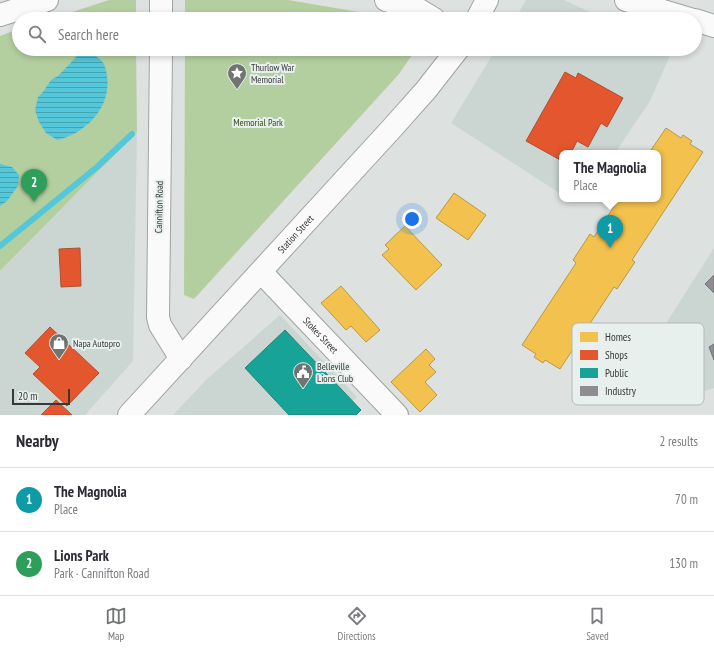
<!DOCTYPE html>
<meta charset="utf-8">
<style>
body{margin:0;font-family:"PT Sans Narrow",sans-serif;background:#f2f2f3;color:#2b2b33}
.scale{position:absolute;left:12px;bottom:10px;width:58px;box-sizing:border-box;padding-left:4px;border:2px solid #363938;border-top:0;font-size:11px;line-height:14px;white-space:nowrap;color:#363938;-webkit-text-stroke:3px #e8f0ed;paint-order:stroke}
.you{position:absolute;left:412px;top:219px;width:14px;height:14px;margin:-10px;border:3px solid #fff;border-radius:50%;background:#1a73e8;box-shadow:0 0 0 6px #1a73e833}
.badge{display:grid;place-items:center;width:26px;height:26px;border-radius:50%;background:#707472;color:#fff;font-size:13px;font-weight:700}
.pin{position:absolute;translate:-50% -33px;filter:drop-shadow(0 1px 2px #0008)}
.pin::after{content:'';position:absolute;top:21px;width:14px;height:12px;background:inherit;clip-path:polygon(0 0,100% 0,50% 100%)}
.popup{position:absolute;left:559px;top:150px;width:102px;height:52px;box-sizing:border-box;display:grid;place-content:center;border-radius:8px;background:#fff;filter:drop-shadow(0 1px 3px #0005);font-size:13px;white-space:nowrap;color:#7c7c81}
.popup b{font-size:15px;color:#2b2b33}
.popup::after{content:'';position:absolute;left:50%;top:100%;margin-left:-8px;border:8px solid transparent;border-top-color:#fff}
.list{margin:0;padding:0;list-style:none}
h2{display:flex;justify-content:space-between;align-items:center;height:52px;margin:0;padding:0 16px;font-size:17px}
h2 small{font-size:13px;font-weight:400;color:#7c7c81}
.list li{display:grid;grid-template-columns:26px 1fr auto;gap:12px;align-items:center;box-sizing:border-box;height:64px;padding:0 16px;border-top:1px solid #e1e1e2}
.list b{display:block;font-size:15px;white-space:nowrap}
.list p{margin:0;font-size:13px;white-space:nowrap;color:#7c7c81}
.list em{font-size:13px;font-style:normal;color:#7c7c81}
.icon{flex:none;width:22px;height:22px;fill:none;stroke:currentColor;stroke-width:2;stroke-linecap:round;stroke-linejoin:round}
.map{position:relative;flex:none;width:714px;height:415px;overflow:hidden}
.search{position:absolute;background:#fff;box-shadow:0 2px 6px #0003;left:12px;right:12px;top:12px;height:44px;display:flex;align-items:center;gap:10px;box-sizing:border-box;padding:0 14px;border-radius:22px;color:#7c7c81;font-size:15px}
.sheet{height:180px;background:#fff}
nav{display:flex;justify-content:space-around;align-items:center;box-sizing:border-box;height:56px;border-top:1px solid #e1e1e2;background:#fff;font-size:11px;color:#7c7c81}
nav a{display:grid;justify-items:center;gap:2px}
nav .on{color:#707472}
.map>svg:first-child{display:block}
.built{fill:#cbd6d2}
.green{fill:#b4cf9f}
.water{fill:url(#water-rules)}
.homes{fill:#f2c14e;stroke:#ba9847}
.shops{fill:#e4572e;stroke:#b04e31}
.public{fill:#17a398;stroke:#20837b}
.industry{fill:#8d8d92;stroke:#737477}
.lines{fill:none;stroke-linecap:round;stroke-linejoin:round}
.stream{stroke:#54c7da;stroke-width:6}
.minor-casing{stroke:#9fa3a1;stroke-width:24}
.major-casing{stroke:#9fa3a1;stroke-width:24}
.minor{stroke:#fafafa;stroke-width:22}
.major{stroke:#fafafa;stroke-width:22}
.labels{text-anchor:middle;dominant-baseline:central;stroke-width:4;stroke-linejoin:round;paint-order:stroke}
.poi-label{font-size:10px;fill:#363938;stroke:#e8f0ed;text-anchor:start}
.park-label{font-size:10px;fill:#2d4a0c;stroke:#e8f0ed}
.street-label{font-size:10px;fill:#363938;stroke:#e8f0ed}
.key{fill:#e8f0ed;stroke:#b3b9b7;stroke-width:1}
.key-label{font-size:11px;fill:#363938}
</style>
<div class="map">
<svg width="714" height="415" viewBox="0 0 714 415">
<defs>
<pattern id="water-rules" width="6" height="5" patternUnits="userSpaceOnUse"><rect width="6" height="5" fill="#54c7da"/><path d="M0 2.5h6" fill="none" stroke="#46a3b2"/></pattern>
</defs>
<rect width="100%" height="100%" fill="#dde1df"/>
<!-- built -->
<path class="built" d="M526 0H564L605 19H515Z
M496 49H668L672 51 650 101 615 153H562V193L561 194 451 123Z
M137 132 133 361 85 415H0V271Z
M714 248V388L680 399 637 369Z
M280 315 357 397 339 415H173L206 380Z"/>
<!-- green -->
<path class="green" d="M109 0H136V19H51Z
M185 0H288L359 12 384 19H185Z
M19 29V49H136L137 132 0 271V36Z
M185 49H416L399 74 194 299 184 295Z"/>
<!-- water -->
<path class="water" d="M86 53C91 54 97 56 100 59 105 64 106 69 107 76 112 106 86 134 57 140L46 133 39 122 35 110 38 97 43 92 51 80 58 76 77 56Z
M0 164 12 167 19 175 18 186 7 201 0 206Z"/>
<!-- homes -->
<path class="homes" d="M666 128 681 138 683 135 692 141 690 144 703 152 632 260 635 262 617 289 614 287 560 369 545 360 543 363 534 357 536 354 522 345 576 263 573 260 590 234 594 237 619 199H658V153H649Z
M454 193 486 215 468 240 436 218Z
M405 226 442 265 416 290 382 255 389 249 385 245Z
M341 286 380 330 366 342 351 326 346 330 321 303Z
M426 349 435 359 429 365 436 372 425 382 437 395 420 412 391 382Z"/>
<!-- shops -->
<path class="shops" d="M565 72 576 78 578 73 623 98 607 127 601 123 588 147 577 141 571 153H562V161L526 141Z
M80 248 81 286 61 287 59 249Z
M50 327 99 373 67 406 33 374 40 367 25 353Z
M56 400 72 415H41Z"/>
<!-- public -->
<path class="public" d="M285 330 361 410 356 415H289L245 368Z"/>
<!-- industry -->
<path class="industry" d="M714 275V293L705 284Z
M714 344V360L709 347Z"/>
<g class="lines">
<!-- stream -->
<path class="stream" d="M0 246 97 167 132 134"/>
<defs>
<g id="minor">
<path d="M386 0 416 8 434 19"/>
<path d="M626 0 690 19"/>
<path d="M0 15 47 0"/>
<path d="M161 19V0"/>
<path d="M695 20 714 26"/>
<path d="M161 49 158 317 160 325 181 359"/>
<path id="s1" d="M261 272 397 415"/>
</g>
<g id="major">
<path d="M477 19 487 0"/>
<path id="s2" d="M129 415 394 126 426 90 458 49"/>
</g>
</defs>
<!-- minor casing -->
<use href="#minor" class="minor-casing"/>
<!-- major casing -->
<use href="#major" class="major-casing"/>
<!-- minor -->
<use href="#minor" class="minor"/>
<!-- major -->
<use href="#major" class="major"/>
</g>
<!-- icons -->
<defs>
<symbol id="sight-pin" viewBox="-11 -11 22 30"><path d="M0 17L-7.5 6A9.5 9.5 0 1 1 7.5 6Z" fill="#707472" stroke="#e8f0ed"/><path d="M0-6L1.8-2.2L6-1.7L2.9 1.2L3.7 5.4L0 3.3L-3.7 5.4L-2.9 1.2L-6-1.7L-1.8-2.2Z" fill="#fff"/></symbol>
<symbol id="shop-pin" viewBox="-11 -11 22 30"><path d="M0 17L-7.5 6A9.5 9.5 0 1 1 7.5 6Z" fill="#707472" stroke="#e8f0ed"/><path d="M-5-2.5h2.3a2.7 3.5 0 0 1 5.4 0H5L5.5 6h-11ZM-1.5-2.5h3a1.5 2.3 0 0 0-3 0Z" fill="#fff"/></symbol>
<symbol id="civic-pin" viewBox="-11 -11 22 30"><path d="M0 17L-7.5 6A9.5 9.5 0 1 1 7.5 6Z" fill="#707472" stroke="#e8f0ed"/><path d="M-.6-6.5H3V-4.5H.6V-3L4-1V1h2V6H-6V1h2V-1L-.6-3ZM-1.2 2.5V6h2.4V2.5Z" fill="#fff"/></symbol>
</defs>
<g fill-rule="evenodd">
<use href="#sight-pin" x="226" y="62" width="22" height="30"/>
<use href="#shop-pin" x="48" y="332" width="22" height="30"/>
<use href="#civic-pin" x="292" y="361" width="22" height="30"/>
</g>
<g class="labels">
<!-- poi labels -->
<g class="poi-label">
<text x="251" y="67">Thurlow War<tspan x="251" dy="12">Memorial</tspan></text>
<text x="73" y="343">Napa Autopro</text>
<text x="317" y="366">Belleville<tspan x="317" dy="12">Lions Club</tspan></text>
</g>
<!-- park labels -->
<g class="park-label">
<text x="258" y="122">Memorial Park</text>
</g>
<!-- street labels -->
<g class="street-label">
<text transform="translate(159 207) rotate(-89)">Cannifton Road</text>
<text stroke="none"><textPath href="#s2" startOffset="246">Station Street</textPath></text>
<text stroke="none"><textPath href="#s1" startOffset="87">Stokes Street</textPath></text>
</g>
</g>
<!-- legend -->
<rect x="572" y="323" width="132" height="82" rx="6" class="key"/>
<rect x="580" y="332" width="18" height="10" fill="#f2c14e"/>
<rect x="580" y="350" width="18" height="10" fill="#e4572e"/>
<rect x="580" y="368" width="18" height="10" fill="#17a398"/>
<rect x="580" y="386" width="18" height="10" fill="#8d8d92"/>
<g class="key-label">
<text x="605" y="341">Homes</text>
<text x="605" y="359">Shops</text>
<text x="605" y="377">Public</text>
<text x="605" y="395">Industry</text>
</g>
</svg>
<div class="scale">20 m</div>
<div class="you"></div>
<div class="pin badge" style="left:610px;top:248px;background:#0f9aa8">1</div>
<div class="popup"><b>The Magnolia</b>Place</div>
<div class="pin badge" style="left:34px;top:202px;background:#2e9e5b">2</div>
<div class="search"><svg class="icon" aria-label="search" viewBox="0 0 24 24"><circle cx="10" cy="10" r="6"/><path d="M15 15l6 6"/></svg>Search here</div>
</div>
<section class="sheet">
<h2>Nearby<small>2 results</small></h2>
<ul class="list">
<li><span class="badge" style="background:#0f9aa8">1</span><div><b>The Magnolia</b><p>Place</p></div><em>70 m</em></li>
<li><span class="badge" style="background:#2e9e5b">2</span><div><b>Lions Park</b><p>Park · Cannifton Road</p></div><em>130 m</em></li>
</ul>
</section>
<nav>
<a class="on"><svg class="icon" aria-label="map" viewBox="0 0 24 24"><path d="M3 6l6-2 6 2 6-2v14l-6 2-6-2-6 2zM9 4v14M15 6v14"/></svg>Map</a>
<a><svg class="icon" aria-label="directions" viewBox="0 0 24 24"><path d="M12 3l9 9-9 9-9-9zM9 14v-3h6M13 9l2 2-2 2"/></svg>Directions</a>
<a><svg class="icon" aria-label="saved" viewBox="0 0 24 24"><path d="M7 4h10v16l-5-4-5 4z"/></svg>Saved</a>
</nav>
